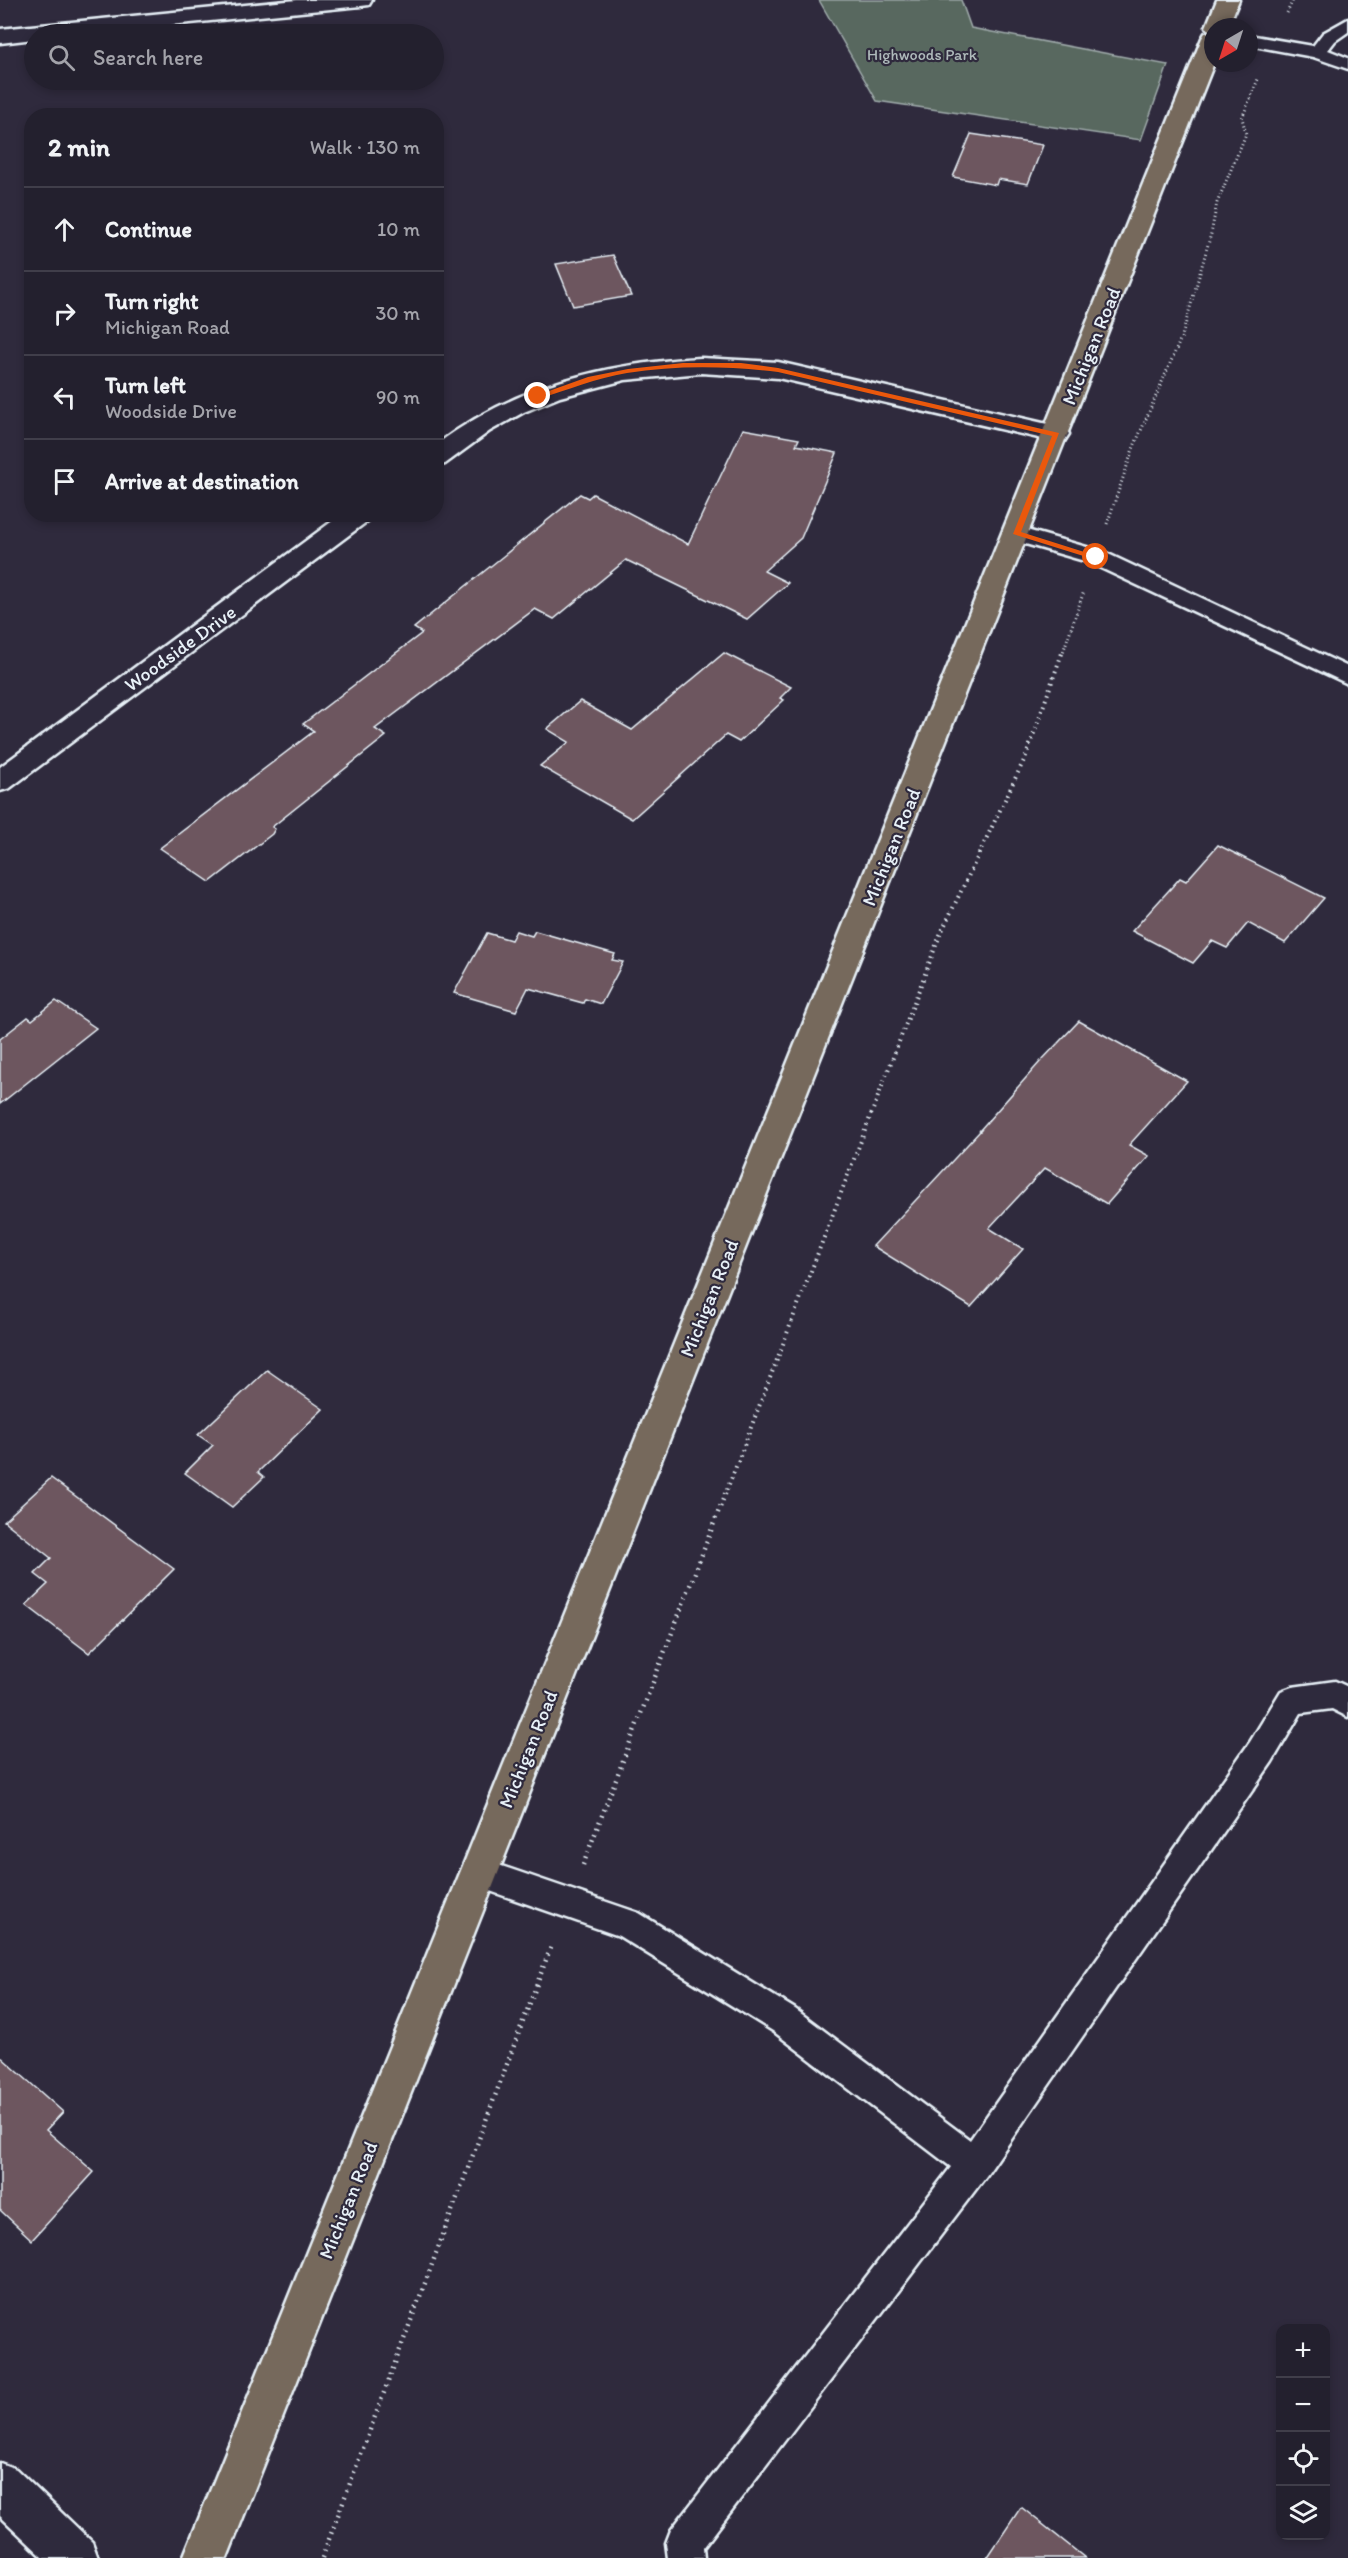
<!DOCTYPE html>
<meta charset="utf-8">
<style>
body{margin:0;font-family:Itim,sans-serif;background:#2f2d3a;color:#f1f3f6}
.controls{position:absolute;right:18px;bottom:18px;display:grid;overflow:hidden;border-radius:12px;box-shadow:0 3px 9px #0003}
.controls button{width:54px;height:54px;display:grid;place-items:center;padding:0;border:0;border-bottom:2px solid #403e4a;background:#23202e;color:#f1f3f6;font:30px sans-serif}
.compass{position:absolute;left:1204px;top:18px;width:54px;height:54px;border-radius:50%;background:#23202e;box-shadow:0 3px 9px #0003;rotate:219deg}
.stop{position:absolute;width:18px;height:18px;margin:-14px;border:4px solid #ea580c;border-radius:50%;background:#fff}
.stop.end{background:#ea580c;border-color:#fff;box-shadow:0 2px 6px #0008}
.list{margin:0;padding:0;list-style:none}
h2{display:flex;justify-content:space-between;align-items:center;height:78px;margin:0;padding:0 24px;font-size:26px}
h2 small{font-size:20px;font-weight:400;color:#a3a3aa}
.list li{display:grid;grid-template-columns:39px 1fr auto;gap:18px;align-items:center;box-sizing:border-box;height:84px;padding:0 24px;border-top:2px solid #403e4a}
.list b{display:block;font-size:22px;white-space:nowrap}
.list p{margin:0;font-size:20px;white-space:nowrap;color:#a3a3aa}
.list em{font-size:20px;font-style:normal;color:#a3a3aa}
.icon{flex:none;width:33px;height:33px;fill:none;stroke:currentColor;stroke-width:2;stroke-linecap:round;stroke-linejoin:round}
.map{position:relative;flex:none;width:1348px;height:2558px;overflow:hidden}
.search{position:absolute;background:#23202e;box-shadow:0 3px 9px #0003;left:24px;top:24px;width:420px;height:66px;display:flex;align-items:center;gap:15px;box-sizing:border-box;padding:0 21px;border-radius:33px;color:#a3a3aa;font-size:22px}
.panel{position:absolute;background:#23202e;box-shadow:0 3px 9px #0003;left:24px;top:108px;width:420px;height:414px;border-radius:24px}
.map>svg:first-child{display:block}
.green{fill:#59685f;stroke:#a0acac;stroke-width:1.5}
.building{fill:#6d565e;stroke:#e8f1f8;stroke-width:1.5}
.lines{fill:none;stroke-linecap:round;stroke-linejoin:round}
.lane-casing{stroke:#e8f1f8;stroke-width:5}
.street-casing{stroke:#e8f1f8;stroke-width:5}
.secondary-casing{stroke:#e8f1f8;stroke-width:5}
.primary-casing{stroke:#e8f1f8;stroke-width:5}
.path-far2{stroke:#e8f1f8;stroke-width:3;stroke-dasharray:1 3;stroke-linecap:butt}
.path-far1{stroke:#e8f1f8;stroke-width:4;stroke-dasharray:1.5 4.5;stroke-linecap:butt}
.path{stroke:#e8f1f8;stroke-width:4.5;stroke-dasharray:1.5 5;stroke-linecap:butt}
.lane{fill:#2f2a3d;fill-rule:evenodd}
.street{fill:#2f2a3d;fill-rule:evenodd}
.secondary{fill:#2f2a3d;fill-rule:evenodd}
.primary{fill:#76695c;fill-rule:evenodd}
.route{fill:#ea580c}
.labels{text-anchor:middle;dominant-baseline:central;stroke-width:4.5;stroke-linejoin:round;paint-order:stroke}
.far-park-label{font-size:16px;fill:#afbabb;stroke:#2f2a3d}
.street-label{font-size:20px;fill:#e8f1f8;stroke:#2f2a3d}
</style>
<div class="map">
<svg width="1348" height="2558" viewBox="0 0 1348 2558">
<rect width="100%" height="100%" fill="#2f2a3d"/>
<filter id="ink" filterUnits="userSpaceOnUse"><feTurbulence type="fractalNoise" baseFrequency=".0167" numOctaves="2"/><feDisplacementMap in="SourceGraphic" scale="12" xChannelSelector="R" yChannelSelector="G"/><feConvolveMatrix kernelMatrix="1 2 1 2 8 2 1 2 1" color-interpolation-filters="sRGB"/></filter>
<g filter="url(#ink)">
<!-- green -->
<path class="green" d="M819 0H961L971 28 1168 65 1141 140 877 101Z"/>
<!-- building -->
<path class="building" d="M971 134 1043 145 1028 184 998 179 996 185 953 177Z
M613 255 631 296 573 306 556 264Z
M743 429 799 439 796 445 837 453 801 538 764 571 788 583 747 619 626 560 554 619 535 609 375 729 386 736 272 827 275 829 272 834 210 882 160 848 314 731 303 724 422 633 414 628 580 494 588 498 593 494 688 544Z
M724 653 791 687 780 698 784 700 739 742 726 735 632 819 540 766 569 742 547 729 580 701 632 730Z
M1218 845 1324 898 1285 943 1248 923 1227 948 1212 941 1193 963 1132 931 1180 878 1186 881Z
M516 931 532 936 535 931 615 954 612 960 623 962 601 1004 585 999 583 1003 528 988 516 1011 454 993 487 933 511 940Z
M56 1001 96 1028 0 1104V1039L28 1017 32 1020Z
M1079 1021 1187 1081 1129 1145 1149 1156 1107 1204 1045 1168 989 1228 1023 1249 971 1307 873 1246 981 1130H980L1040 1062Z
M267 1370 323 1409 258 1472 264 1477 232 1507 185 1473 213 1445 198 1435Z
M51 1478 174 1569 89 1653 26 1605 48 1584 35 1574 51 1558 4 1521Z
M0 2056 63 2112 46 2130 94 2172 32 2240 0 2210Z
M1021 2507 1085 2558H987Z"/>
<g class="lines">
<defs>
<path id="lane" d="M1348 19V32L1335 41 1328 50 1348 58V69L1313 57 1249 45V35L1313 46 1323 33Z
M1016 527 1104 552 1348 667V684L1088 562 1008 539 1005 534 1008 529Z
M1335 1681 1348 1687V1717L1332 1709 1301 1713 1272 1762 986 2176 703 2548 704 2558H668L666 2543 671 2530 951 2167 773 2031 619 1936 467 1883 462 1873 467 1863 478 1858 639 1913 795 2009 970 2140 1250 1742 1281 1691 1292 1687Z"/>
<path id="street" d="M701 358 778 362 1056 426 1065 428 1069 434 1065 440 1056 442 778 378 701 373 625 380 560 397 524 412 490 431 445 464 436 466V445C514 386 605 363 701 358Z
M342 514H373L369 520 10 788 0 791V767Z
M0 2463 16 2469 92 2542 98 2558H44L0 2516Z"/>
<path id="secondary" d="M297 0H372L369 5 361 6 80 34H34V39L0 43V29Z"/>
<path id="primary" d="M1217 0H1239L1228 27H1213L1214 63 227 2558H183L1202 38 1205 33 1211 32 1206 27Z"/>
</defs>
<!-- lane casing -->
<use href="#lane" class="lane-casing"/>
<!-- street casing -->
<use href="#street" class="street-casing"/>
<!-- secondary casing -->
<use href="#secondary" class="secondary-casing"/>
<!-- primary casing -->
<use href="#primary" class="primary-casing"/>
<!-- path-far2 -->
<path class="path-far2" d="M1287 13 1293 0
M1107 524 1133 449 1182 336 1211 234 1217 203 1246 134 1242 118 1259 77
M1062 655 1084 591"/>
<!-- path-far1 -->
<path class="path-far1" d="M727 1490 940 935 1026 756 1062 653"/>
<!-- path -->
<path class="path" d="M583 1865 727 1489
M322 2558 552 1944"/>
<!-- lane -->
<use href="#lane" class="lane"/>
<!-- street -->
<use href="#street" class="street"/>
<!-- secondary -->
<use href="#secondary" class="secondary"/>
<!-- primary -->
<use href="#primary" class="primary"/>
</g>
</g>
<!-- route -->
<path class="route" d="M683 363H741L778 368 1059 433 1021 532 1100 557 1093 559 1013 534 1052 436 778 372C728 366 676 365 627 373 596 378 568 390 538 399L535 396 588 377 628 369Z"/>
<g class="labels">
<!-- far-park labels -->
<g class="far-park-label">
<text x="922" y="54">Highwoods Park</text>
</g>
<!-- street labels -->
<g class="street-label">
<text transform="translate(1091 346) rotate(-68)">Michigan Road</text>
<text transform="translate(180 648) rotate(-36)">Woodside Drive</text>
<text transform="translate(891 847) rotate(-68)">Michigan Road</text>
<text transform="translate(709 1298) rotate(-68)">Michigan Road</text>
<text transform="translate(528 1749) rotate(-68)">Michigan Road</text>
<text transform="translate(348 2200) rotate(-68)">Michigan Road</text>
</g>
</g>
</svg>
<div class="controls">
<button>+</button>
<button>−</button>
<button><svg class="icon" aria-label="locate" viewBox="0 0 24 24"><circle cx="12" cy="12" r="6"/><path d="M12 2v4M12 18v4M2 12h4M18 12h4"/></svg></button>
<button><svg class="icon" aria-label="layers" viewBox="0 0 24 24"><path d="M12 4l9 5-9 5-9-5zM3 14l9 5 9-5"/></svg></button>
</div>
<svg class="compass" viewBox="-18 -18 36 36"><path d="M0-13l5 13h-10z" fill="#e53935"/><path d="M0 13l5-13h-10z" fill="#a3a3aa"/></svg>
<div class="stop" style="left:1096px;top:557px"></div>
<div class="stop end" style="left:538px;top:396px"></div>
<div class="search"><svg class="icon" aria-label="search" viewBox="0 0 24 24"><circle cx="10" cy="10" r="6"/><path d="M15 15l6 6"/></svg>Search here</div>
<section class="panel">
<h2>2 min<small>Walk · 130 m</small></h2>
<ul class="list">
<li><svg class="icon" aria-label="ahead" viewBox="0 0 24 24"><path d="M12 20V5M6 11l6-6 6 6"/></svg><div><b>Continue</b></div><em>10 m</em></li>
<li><svg class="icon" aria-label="right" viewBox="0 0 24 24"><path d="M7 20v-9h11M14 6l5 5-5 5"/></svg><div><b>Turn right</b><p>Michigan Road</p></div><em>30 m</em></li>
<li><svg class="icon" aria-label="left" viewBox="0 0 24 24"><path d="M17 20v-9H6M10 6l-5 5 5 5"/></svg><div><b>Turn left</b><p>Woodside Drive</p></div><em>90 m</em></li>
<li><svg class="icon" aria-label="arrive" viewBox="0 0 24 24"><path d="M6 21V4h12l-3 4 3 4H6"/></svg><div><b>Arrive at destination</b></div></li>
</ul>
</section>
</div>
